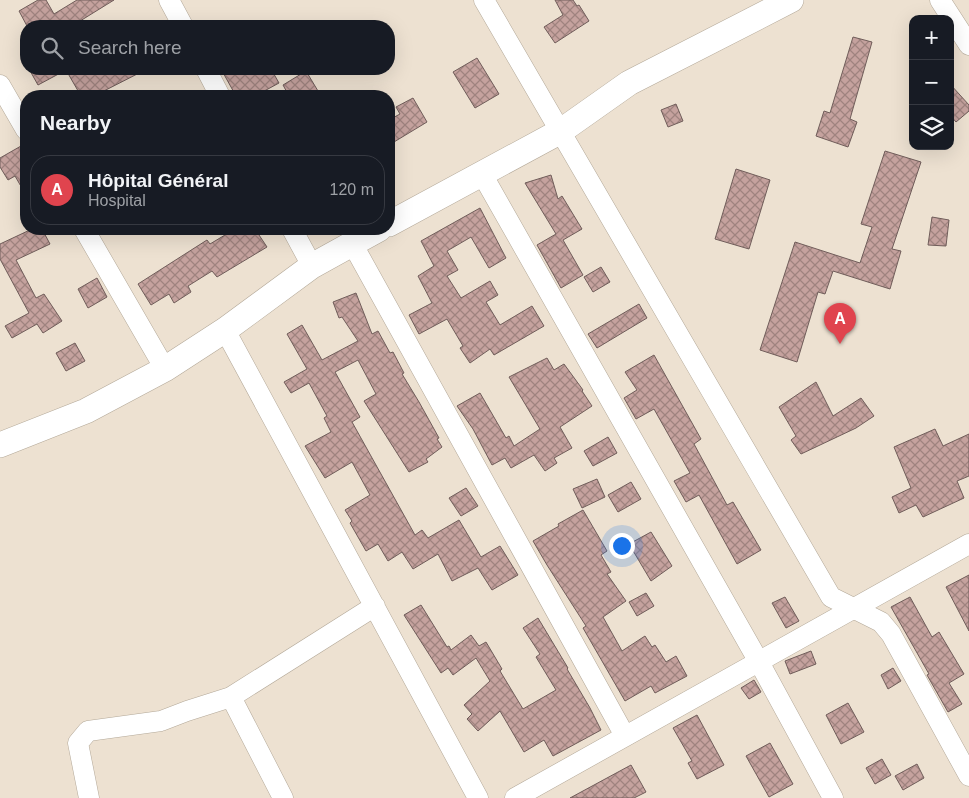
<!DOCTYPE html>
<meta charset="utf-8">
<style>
body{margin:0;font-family:Helvetica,sans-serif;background:#20242c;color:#f1f3f6}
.controls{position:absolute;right:15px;top:15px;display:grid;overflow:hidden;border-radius:10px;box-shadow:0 5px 20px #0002}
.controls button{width:45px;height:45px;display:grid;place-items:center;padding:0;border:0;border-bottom:1px solid #363941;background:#171b24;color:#f1f3f6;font:25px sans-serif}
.you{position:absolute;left:621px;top:545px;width:18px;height:18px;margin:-12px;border:4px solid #fff;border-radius:50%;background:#1a73e8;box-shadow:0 0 0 8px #1a73e833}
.badge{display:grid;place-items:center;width:32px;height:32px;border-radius:50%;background:#1a73e8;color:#fff;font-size:16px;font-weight:700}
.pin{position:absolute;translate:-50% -41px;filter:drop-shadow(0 1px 2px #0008)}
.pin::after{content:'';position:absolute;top:26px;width:18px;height:15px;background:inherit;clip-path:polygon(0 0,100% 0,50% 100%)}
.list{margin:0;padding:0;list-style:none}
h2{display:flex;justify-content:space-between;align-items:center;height:65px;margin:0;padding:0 20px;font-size:21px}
h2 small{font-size:16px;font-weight:400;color:#9ea1a6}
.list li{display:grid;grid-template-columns:32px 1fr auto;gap:15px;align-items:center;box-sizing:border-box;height:70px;margin:0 10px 10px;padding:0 10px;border:1px solid #363941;border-radius:20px}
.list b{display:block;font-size:19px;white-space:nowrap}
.list p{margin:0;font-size:16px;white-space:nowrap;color:#9ea1a6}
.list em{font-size:16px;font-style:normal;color:#9ea1a6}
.icon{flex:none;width:28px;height:28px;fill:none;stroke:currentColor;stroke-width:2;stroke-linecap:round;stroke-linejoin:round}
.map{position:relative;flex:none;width:969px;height:798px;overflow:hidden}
.search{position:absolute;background:#171b24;box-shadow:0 5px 20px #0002;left:20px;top:20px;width:375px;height:55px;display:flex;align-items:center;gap:12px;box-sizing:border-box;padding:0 18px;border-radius:20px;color:#9ea1a6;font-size:19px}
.panel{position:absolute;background:#171b24;box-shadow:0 5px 20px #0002;left:20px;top:90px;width:375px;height:145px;border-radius:20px}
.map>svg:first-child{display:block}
.building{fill:url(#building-cross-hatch);stroke:#705d5a}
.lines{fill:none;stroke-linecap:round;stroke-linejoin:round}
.minor-casing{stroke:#b3a898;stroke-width:21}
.tertiary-casing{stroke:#b3a898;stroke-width:26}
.minor{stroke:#fff;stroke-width:20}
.tertiary{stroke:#fff;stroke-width:25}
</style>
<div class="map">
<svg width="969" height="798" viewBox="0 0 969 798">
<defs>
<pattern id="building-cross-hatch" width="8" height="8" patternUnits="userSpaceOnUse" patternTransform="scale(1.25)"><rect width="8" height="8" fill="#c5a29e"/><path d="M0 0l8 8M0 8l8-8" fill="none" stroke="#9f837f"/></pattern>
</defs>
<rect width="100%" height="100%" fill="#ede1d1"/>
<!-- building -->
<path class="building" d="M38 0H46L54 14 77 0H114L72 26H27L19 11Z
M555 0H573L577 6 579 5 589 21 555 43 544 27 563 15Z
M853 37 872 42 850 119 857 122 848 147 816 136 824 111 830 113Z
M477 58 499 94 475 108 453 72Z
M29 69H147L94 96H81L66 70 38 85Z
M221 69H271L279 83 255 96H236Z
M306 71 321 96H289L283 85Z
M950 84 969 105V111L956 122 950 115Z
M413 98 427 122 389 145V120L400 114 396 107Z
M676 104 683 121 668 127 661 110Z
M21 146 26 154V195L15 176 8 180 0 167V158Z
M885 151 921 162 892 249 901 251 890 289 833 271 825 294 818 292 797 362 760 350 795 242 860 263 872 227 861 224Z
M736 169 770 180 749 249 715 239Z
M551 175 558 199 562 196 582 229 563 240 583 275 561 288 537 245 556 234 525 183Z
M480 208 506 258 489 268 471 237 447 251 458 270 447 276 461 298 490 281 498 295 486 302 500 325 532 306 544 326 494 355 490 349 470 363 460 348 463 346 447 319 419 334 409 315 432 303 418 276 434 266 421 241Z
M932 217 949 220 946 246 928 245Z
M32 229H42L50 244 16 260 36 298 44 294 62 321 43 333 37 324 12 338 5 326 29 313 0 259V244Z
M235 229H255L267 247 217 277 212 271 188 286 191 292 174 303 169 294 151 305 138 284 207 240 210 244Z
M601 267 610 282 593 292 584 277Z
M97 278 107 297 88 308 78 289Z
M356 293 372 334 378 331 390 353 393 352 404 373 402 374 419 402 439 438 437 439 442 447 426 459 428 462 409 472 364 401 376 394 358 360 335 372 360 417 352 422 415 535 422 530 428 538 459 520 481 557 500 546 518 575 492 590 478 568 452 581 438 554 413 569 402 552 388 561 378 544 366 551 350 523 352 521 345 510 370 495 352 462 325 478 305 446 331 432 324 418 327 416 309 383 291 393 284 382 307 369 287 334 302 325 322 360 358 341 342 317 339 318 333 302Z
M639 304 647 318 597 348 588 334Z
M75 343 85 361 66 371 56 353Z
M654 355 701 439 694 444 727 505 733 502 761 550 737 564 699 495 686 502 674 481 690 473 654 409 636 419 624 398 637 390 625 372Z
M547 358 554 370 564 364 583 390 582 391 592 406 560 427 572 448 554 458 557 463 545 471 534 455 511 468 505 458 492 465 473 429 457 406 480 393 506 438 509 436 514 446 540 429 509 377Z
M816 382 833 416 861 398 874 416 856 428 801 454 791 440 796 436 779 407Z
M935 429 943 446 969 434V476L957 481 964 498 923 517 916 505 899 513 892 497 911 488 894 447Z
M608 437 617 453 593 466 584 451Z
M597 479 605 497 582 508 573 489Z
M631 482 641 499 618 512 608 495Z
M466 488 478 506 461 516 449 498Z
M583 510 607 551 601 555 611 572 607 574 626 601 603 617 622 651 645 636 652 647 655 645 666 662 676 656 687 676 655 693 651 686 625 701 583 628 586 626 547 565 533 541 559 526 558 524Z
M651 532 672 566 651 581 629 544Z
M969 575V631L946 587Z
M646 593 654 606 637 616 629 602Z
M785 597 799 621 786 628 772 603Z
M910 597 932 637 939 632 964 674 949 683 962 704 948 712 927 675 929 674 891 607Z
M421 605 447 647 449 646 451 650 471 635 479 646 486 642 502 669 500 671 523 709 556 690 536 657 540 654 523 628 538 618 568 668 567 669 590 708 601 730 553 756 544 740 524 752 500 711 478 731 467 719 472 714 464 705 490 681 476 658 453 675 448 668 441 673 404 615Z
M811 651 816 664 790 674 785 661Z
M893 668 901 681 888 689 881 675Z
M754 680 761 692 749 699 741 688Z
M848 703 864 732 841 744 826 715Z
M697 715 724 765 697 779 688 763 692 761 673 728Z
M770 743 793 784 769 797 746 756Z
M882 759 891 775 875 784 866 768Z
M917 764 924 778 903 790 895 776Z
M631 765 646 792 634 798H570Z"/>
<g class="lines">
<defs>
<path id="minor" d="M169 0 183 26
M484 0 831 597 881 622 891 634 969 776
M940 0 969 45
M206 69 220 96
M0 85 26 130
M482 174 759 662 833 798
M84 229 165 369
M292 229 312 266
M352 243 625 736
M225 330 478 798
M231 697 283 798
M89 798 78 743 88 731 161 721 187 711 231 697 375 606
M515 798 969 544"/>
<path id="tertiary" d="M389 224 561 131 629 83 791 0
M0 445 86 411 165 369 225 330 312 266 379 229"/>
</defs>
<!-- minor casing -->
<use href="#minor" class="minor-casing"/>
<!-- tertiary casing -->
<use href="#tertiary" class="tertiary-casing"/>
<!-- minor -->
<use href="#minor" class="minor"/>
<!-- tertiary -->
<use href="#tertiary" class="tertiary"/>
</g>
</svg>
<div class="controls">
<button>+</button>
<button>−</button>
<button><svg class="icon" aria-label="layers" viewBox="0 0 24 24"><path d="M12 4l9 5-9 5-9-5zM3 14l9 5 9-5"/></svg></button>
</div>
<div class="you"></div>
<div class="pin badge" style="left:840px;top:344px;background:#e0444e">A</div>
<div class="search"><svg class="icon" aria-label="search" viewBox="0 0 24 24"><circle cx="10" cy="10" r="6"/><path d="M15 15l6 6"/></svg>Search here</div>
<section class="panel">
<h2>Nearby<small></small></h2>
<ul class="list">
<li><span class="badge" style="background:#e0444e">A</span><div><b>Hôpital Général</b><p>Hospital</p></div><em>120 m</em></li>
</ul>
</section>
</div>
